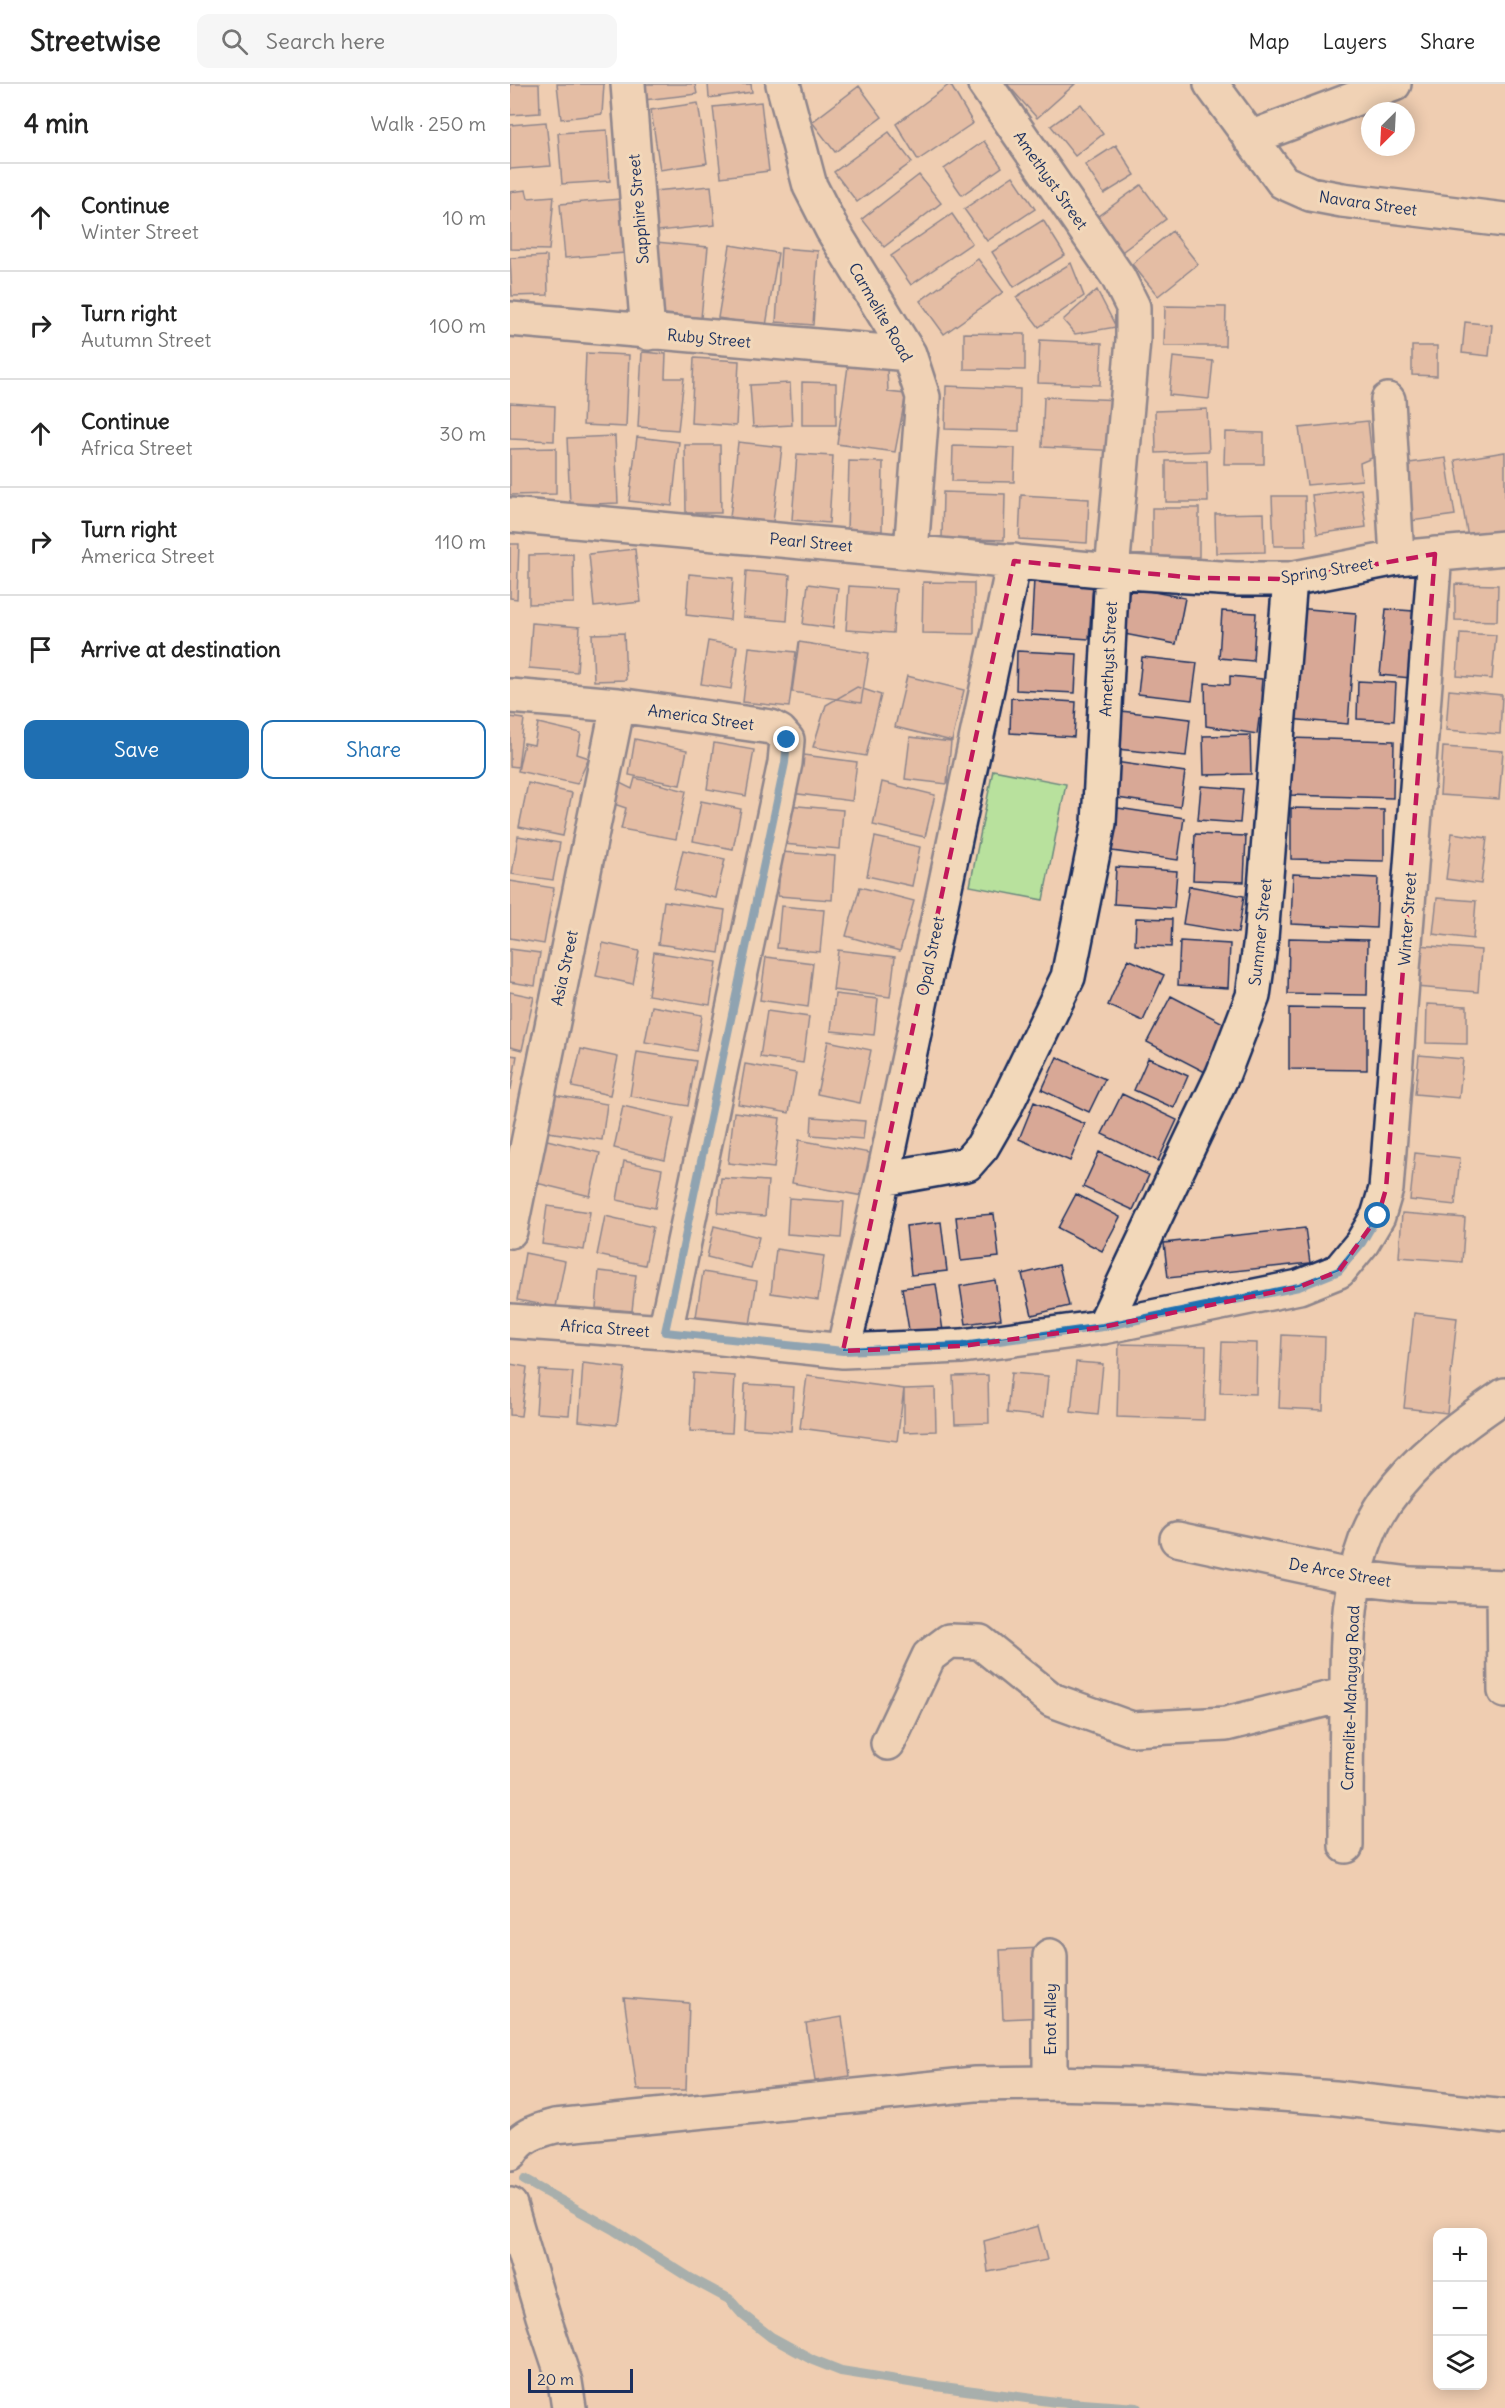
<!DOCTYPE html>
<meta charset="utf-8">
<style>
body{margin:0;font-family:Delius,sans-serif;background:#f6f6f6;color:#222}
.controls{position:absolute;right:18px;bottom:18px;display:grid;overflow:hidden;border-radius:12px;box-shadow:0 3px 15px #0003}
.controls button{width:54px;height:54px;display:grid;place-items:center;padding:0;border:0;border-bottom:2px solid #e0e0e0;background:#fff;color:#222;font:30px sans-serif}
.compass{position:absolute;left:851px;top:18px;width:54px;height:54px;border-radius:50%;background:#fff;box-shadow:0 3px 15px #0003;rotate:204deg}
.scale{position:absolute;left:18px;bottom:15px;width:105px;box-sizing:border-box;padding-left:6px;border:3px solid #1b2f5e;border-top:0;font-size:16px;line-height:21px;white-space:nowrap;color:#1b2f5e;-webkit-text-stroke:4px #f2d8ba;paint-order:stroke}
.stop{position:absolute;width:18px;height:18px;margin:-14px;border:4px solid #1f6fb2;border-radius:50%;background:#fff}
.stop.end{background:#1f6fb2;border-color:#fff;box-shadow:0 2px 6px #0008}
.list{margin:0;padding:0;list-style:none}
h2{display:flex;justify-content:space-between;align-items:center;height:78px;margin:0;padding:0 24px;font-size:26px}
h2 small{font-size:20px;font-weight:400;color:#767676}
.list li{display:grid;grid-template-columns:39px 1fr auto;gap:18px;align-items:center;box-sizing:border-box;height:108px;padding:0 24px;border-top:2px solid #e0e0e0}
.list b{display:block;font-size:22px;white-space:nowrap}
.list p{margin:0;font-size:20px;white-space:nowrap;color:#767676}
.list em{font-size:20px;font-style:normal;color:#767676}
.actions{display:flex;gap:12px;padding:18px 24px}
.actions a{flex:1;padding:14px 0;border:2px solid #1f6fb2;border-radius:12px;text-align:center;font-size:21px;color:#1f6fb2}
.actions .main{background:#1f6fb2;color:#fff}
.icon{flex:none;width:33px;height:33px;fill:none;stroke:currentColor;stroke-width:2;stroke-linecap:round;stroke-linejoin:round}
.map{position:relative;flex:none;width:995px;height:2324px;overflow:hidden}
header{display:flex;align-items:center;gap:36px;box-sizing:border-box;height:84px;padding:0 30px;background:#fff;border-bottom:2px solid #e0e0e0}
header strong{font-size:28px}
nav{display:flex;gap:33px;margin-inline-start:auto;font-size:21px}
.search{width:420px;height:54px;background:#f6f6f6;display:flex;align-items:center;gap:15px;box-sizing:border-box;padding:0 21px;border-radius:12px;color:#767676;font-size:22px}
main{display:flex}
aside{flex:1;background:#fff}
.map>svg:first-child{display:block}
.green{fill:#b8e19d;stroke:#6a887e;stroke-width:1.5}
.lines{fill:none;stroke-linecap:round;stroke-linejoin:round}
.stream{stroke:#538aa7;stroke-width:10}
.building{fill:#d8a896;stroke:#1b2f5e;stroke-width:1.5}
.minor-casing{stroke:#1b2f5e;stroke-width:38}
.minor{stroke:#f2d8ba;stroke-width:33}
.route{stroke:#1f6fb2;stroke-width:8}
.marked{fill:none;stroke:#c2185b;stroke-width:4.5;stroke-dasharray:12 8;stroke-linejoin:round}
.labels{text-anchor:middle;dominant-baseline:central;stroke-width:6;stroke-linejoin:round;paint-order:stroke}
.street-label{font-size:16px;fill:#1b2f5e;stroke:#f2d8ba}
</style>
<header>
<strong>Streetwise</strong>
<div class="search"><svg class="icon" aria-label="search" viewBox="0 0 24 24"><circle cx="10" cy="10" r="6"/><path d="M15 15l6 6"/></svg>Search here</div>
<nav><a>Map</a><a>Layers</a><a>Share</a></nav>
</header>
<main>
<aside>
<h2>4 min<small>Walk · 250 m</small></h2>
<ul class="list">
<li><svg class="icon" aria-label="ahead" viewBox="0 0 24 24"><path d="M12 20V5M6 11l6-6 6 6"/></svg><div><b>Continue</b><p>Winter Street</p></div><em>10 m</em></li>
<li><svg class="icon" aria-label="right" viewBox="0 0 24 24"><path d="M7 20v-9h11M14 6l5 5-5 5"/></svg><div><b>Turn right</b><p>Autumn Street</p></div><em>100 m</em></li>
<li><svg class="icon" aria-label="ahead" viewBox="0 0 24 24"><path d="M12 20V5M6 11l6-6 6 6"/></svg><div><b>Continue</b><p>Africa Street</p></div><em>30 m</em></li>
<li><svg class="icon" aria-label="right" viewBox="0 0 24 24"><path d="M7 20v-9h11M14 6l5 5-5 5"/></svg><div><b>Turn right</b><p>America Street</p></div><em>110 m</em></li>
<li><svg class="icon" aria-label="arrive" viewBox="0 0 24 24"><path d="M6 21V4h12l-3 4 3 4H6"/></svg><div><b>Arrive at destination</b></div></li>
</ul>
<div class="actions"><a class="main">Save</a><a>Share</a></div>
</aside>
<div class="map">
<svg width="995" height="2324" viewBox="0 0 995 2324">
<rect width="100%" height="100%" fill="#efcdb1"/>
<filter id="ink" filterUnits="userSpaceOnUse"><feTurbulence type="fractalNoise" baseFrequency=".0167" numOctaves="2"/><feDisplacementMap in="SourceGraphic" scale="12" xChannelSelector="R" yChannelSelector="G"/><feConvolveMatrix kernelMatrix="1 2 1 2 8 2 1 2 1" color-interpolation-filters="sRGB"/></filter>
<g filter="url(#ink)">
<!-- green -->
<path class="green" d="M483 686 556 700 533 816 460 802Z"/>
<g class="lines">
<!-- stream -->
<path class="stream" d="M14 2096 104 2146 180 2194 219 2215 233 2231 261 2253 303 2276 331 2287 418 2301 546 2318 627 2324"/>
</g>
<!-- building -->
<path class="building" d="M0 0H29L30 29 0 31Z
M47 0H94L92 30 51 35Z
M132 0H185L187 10 134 16Z
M198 0H241L242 8 199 14Z
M440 0 463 39 408 76 386 40Z
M497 0H565L527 34Z
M349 2 372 33 325 68 302 38Z
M251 18 259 87 211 93 203 23Z
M188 19 197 79 150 86 141 26Z
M571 20 593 50 565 72 541 42Z
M36 38 41 82 0 85V41Z
M97 46 100 97 52 100 48 49Z
M379 48 402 78 347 118 324 88Z
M474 57 492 83 452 111 434 85Z
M606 61 625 91 594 110 575 81Z
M409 91 431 119 374 163 352 135Z
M503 92 525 125 477 157 454 125Z
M631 101 656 135 609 170 584 135Z
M201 102 205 141 148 147 143 107Z
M16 106 18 114 44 112 39 166 0 165V108Z
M110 115 115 169 55 174 50 120Z
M442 130 462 159 401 201 381 172Z
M533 136 555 171 504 203 482 168Z
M662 147 688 180 648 212 622 180Z
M146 158 198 163 191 234 139 228Z
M220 161 268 169 256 242 208 234Z
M271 164 308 167 303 241 266 238Z
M37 172 38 211 2 212 0 174Z
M468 175 493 208 434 250 410 217Z
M561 179 574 212 529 243 506 213Z
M587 206 606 243 565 250 553 236Z
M655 222 716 223 715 262H654Z
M955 238 982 241 979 272 952 269Z
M454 249 515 250V286L454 285Z
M530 256 592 259 590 301 528 299Z
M902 262H927V292L902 291Z
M132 268 156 270 155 294H174L168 346 128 343Z
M76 269 119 271 116 343 73 341Z
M663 273 703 277 699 315 659 311Z
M184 274 229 277 226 342 181 339Z
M338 282 377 284 378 308 396 310 385 368 327 360Z
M292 298 326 299V341H292Z
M280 299 282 341 243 343 240 301Z
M436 302 510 305 509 347 435 345Z
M534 313 613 316 611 367 532 363Z
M0 319 45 322 44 357 0 355Z
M697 325 699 367 646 369 645 327Z
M858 337 862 374 850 379 852 396 797 401 789 344Z
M715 348 754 349V380H714Z
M105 352 108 419 60 421 57 354Z
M127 353 169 358 162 422 119 417Z
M228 358 272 363 263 438 220 434Z
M175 361H210L211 429H176Z
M443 362 505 364 504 398 442 397Z
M46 364V410L0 411V365Z
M995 368V447L958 454 945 376Z
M287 370 323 372 319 439 282 436Z
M936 374 945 431 901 437 892 380Z
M339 377 373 378 372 447 337 446Z
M656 377H697L698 418H656Z
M851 405 856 443 807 450 802 411Z
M433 408 495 410 494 456 432 454Z
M511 411 579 415 577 459 509 455Z
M762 412H795L796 462H764Z
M642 424H689V473L642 472Z
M754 429 755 468 706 469 705 430Z
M0 460H9L7 515 0 514Z
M125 465 131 518 84 523 79 470Z
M63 470 64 519 19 520V471Z
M236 487 280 491 277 537 233 533Z
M179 490 223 494 220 536 176 531Z
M524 495 583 499 579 555 521 551Z
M413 498 464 499V550L412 549Z
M298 500 328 504 323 544 293 540Z
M945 500 988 501 987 537 945 536Z
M339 502 386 505 383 549 336 546Z
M618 503 675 514 666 560 609 549Z
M786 524 846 529 838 640 778 635Z
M876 525 917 528 911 595 870 591Z
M712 527 746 529 743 577 709 574Z
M22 539 70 543 67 588 19 584Z
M114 549 116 596 84 597 82 550Z
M950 549 986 551 982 595 947 592Z
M198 557 227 562 221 605 191 600Z
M289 558 359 569 351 619 282 608Z
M239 563 286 568 279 623 233 618Z
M507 567 567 570 565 609 506 606Z
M632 573 687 579 682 616 628 610Z
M397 592 454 606 442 657 385 643Z
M720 592 752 595 751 607 760 609 757 634 749 635 747 650 696 642 695 599 720 601Z
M848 597 886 599 884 637 847 635Z
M347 603 371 611 356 672 303 663 316 621Z
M939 606 992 611 990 650 936 646Z
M501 614 566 618 564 653 500 649Z
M611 627 680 635 676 672 607 665Z
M0 633 14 635 8 683 0 682Z
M28 639 71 649 67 670 79 674 67 700 8 687 14 659 24 661Z
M740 651 741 690 694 691 693 652Z
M400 653 441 658 437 700 395 695Z
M780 654 884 657 883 714 778 711Z
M125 655 177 666 170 701 119 691Z
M204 659 244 666 236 712 197 705Z
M933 663 993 667 989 715 930 711Z
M286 670 347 678 342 717 281 709Z
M605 678 675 688 670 723 600 713Z
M125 694 176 707 166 755 111 745 116 724 101 719 108 698 122 705Z
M372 698 425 711 415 753 363 741Z
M18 699 62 709 53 752 9 743Z
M691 702 733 705 730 739 688 736Z
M191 717 231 725 223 765 183 757Z
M277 721 333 726 330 765 273 760Z
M608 724 674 734 668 776 602 767Z
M781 724 874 726V777L781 775Z
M942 749 977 754 971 800 936 795Z
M685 750 736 752 734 798 683 796Z
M8 752 50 759 43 796 2 790Z
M365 753 410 763 402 802 357 792Z
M173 766 215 775 206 814 164 805Z
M271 768 325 772 322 816 268 812Z
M606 783 667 787 664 824 604 820Z
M783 790 868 794 866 844 781 840Z
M0 797 44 804 34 860 0 854Z
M679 802 734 812 728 849 673 840Z
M350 803 404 817 390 867 336 852Z
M927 814 966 817 963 855 923 850Z
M154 817 215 826 209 869 148 860Z
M271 822 314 826 310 868 267 864Z
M626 834 662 835 661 863 625 861Z
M779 854 858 856 857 911 778 910Z
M670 857 720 860 718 904 668 901Z
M93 859 129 867 123 900 86 892Z
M908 861 971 866 968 908 905 903Z
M0 865 30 869 25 902 0 898Z
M328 866 385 873 380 913 323 906Z
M144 868 207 878 200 921 138 911Z
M256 873 303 879 298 923 250 916Z
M618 875 654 891 633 937 598 921Z
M0 908 24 913 12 966 0 963Z
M325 910 368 915 364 951 321 947Z
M661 912 719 942 695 988 637 958Z
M917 920 957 922V960L916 959Z
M142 922 192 931 186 967 135 958Z
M779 924 857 925V986L779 985Z
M257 927 299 933 293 979 250 973Z
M318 957 361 966 350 1019 307 1010Z
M71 965 108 973 100 1011 62 1003Z
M127 968 186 977 178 1022 120 1012Z
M0 971 7 972 1 1005H0Z
M909 971 953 975 949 1014 905 1010Z
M547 973 595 995 579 1028 532 1006Z
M638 974 678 992 664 1024 624 1006Z
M235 980 286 989 279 1029 228 1020Z
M612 1010 667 1036 648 1077 592 1050Z
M44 1011 97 1020 92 1056 38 1048Z
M524 1018 575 1040 560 1077 509 1055Z
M113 1022 164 1034 155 1076 104 1064Z
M224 1028 270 1034 264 1084 218 1079Z
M302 1033 355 1037 353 1055 301 1051Z
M29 1054 90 1069 80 1112 18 1097Z
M289 1056 360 1069 353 1112 282 1099Z
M589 1068 639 1091 623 1126 573 1103Z
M905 1069 950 1074 945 1121 900 1116Z
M114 1077 152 1085 145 1124 107 1116Z
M211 1094 258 1097 255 1132 208 1129Z
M566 1110 610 1133 592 1167 548 1144Z
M279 1114 334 1118 331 1154 277 1150Z
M37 1122 80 1128 74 1166 32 1160Z
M892 1129 955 1134 952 1178 889 1173Z
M484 1130 489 1173 451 1177 446 1133Z
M95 1132 143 1143 135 1181 87 1171Z
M431 1138 437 1187 401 1191 396 1142Z
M204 1142 249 1153 241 1184 197 1173Z
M795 1144 800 1179 658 1194 654 1159Z
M266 1165 314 1172 308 1216 261 1209Z
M15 1169 55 1177 46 1223 7 1216Z
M549 1181 559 1222 522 1231 512 1190Z
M89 1187 126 1191 122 1227 86 1224Z
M193 1188 247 1197 239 1247 185 1239Z
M485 1196 491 1235 456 1240 450 1202Z
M426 1200 433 1247 400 1252 392 1204Z
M904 1229 947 1234 937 1329 894 1324Z
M772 1251 815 1253 813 1326 769 1324Z
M712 1258 747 1259 746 1310 710 1309Z
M609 1260 696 1262 694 1336 607 1333Z
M566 1278 593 1280 588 1331 561 1328Z
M73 1279 115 1284 107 1341 69 1337Z
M0 1280 17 1283 11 1332 0 1331Z
M29 1286 63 1288 59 1331 26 1329Z
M183 1289 225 1292 222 1349 180 1347Z
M501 1289 538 1292 534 1333 497 1329Z
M478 1291 479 1339 445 1340 443 1292Z
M297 1292 394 1305 387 1357 290 1344Z
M235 1300 284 1303 281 1347 233 1344Z
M425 1304 426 1347 394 1348V1305Z
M531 1864 534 1933 493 1935 490 1866Z
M114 1914 179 1919 176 2006H127Z
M332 1933 340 1992 305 1997 296 1939Z
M528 2142 537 2176 478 2188 474 2157Z"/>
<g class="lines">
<defs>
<path id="minor" d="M118 0 138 249
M273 0 300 102 322 145 399 270 413 313 401 467
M701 0 773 98 800 110 832 116 995 136
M740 54 884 0
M0 235 399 270
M878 316 887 474
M0 431 602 487 725 495H780L887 474 995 464
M0 612 108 621 261 643 270 648 277 656 275 679 155 1248
M373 1095 457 1080 472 1063 495 1023 558 893 589 739 602 487 623 256V223L608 193 475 0
M0 1147 108 621
M0 1237 155 1248 333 1267 452 1262 593 1243 789 1203 829 1187 852 1159 868 1132 876 1105 925 470
M593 1243 713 990 743 912 751 854 780 495
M333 1267 373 1095 504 477
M667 1455 845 1493 901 1500 995 1503
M994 1503 995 1607
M378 1659 419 1572 439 1557 470 1558 542 1616 622 1645 716 1640 837 1610
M836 1762C836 1717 836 1671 837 1625 837 1556 835 1477 876 1417 906 1374 952 1340 995 1311
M540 1872V1999
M0 2070C11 2052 25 2047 45 2042L465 2000 540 1999 660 2002 825 2014 995 2033
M0 2121 33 2232 55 2298 59 2324"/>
</defs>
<!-- minor casing -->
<use href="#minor" class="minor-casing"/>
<!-- minor -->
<use href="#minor" class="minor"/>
</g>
</g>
<g class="lines" filter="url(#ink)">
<!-- route -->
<path class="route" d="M277 656 275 679 155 1248 333 1267 452 1262 593 1243 789 1203 829 1187 852 1159 868 1132"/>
</g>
<!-- marked area -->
<path d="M0 0H995V2324H0ZM925 470 876 1105 868 1132 829 1187 789 1203 593 1243 452 1262 333 1267 504 477 687 494 780 495Z" fill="#efcdb1" fill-opacity=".55" fill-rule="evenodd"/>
<path class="marked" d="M925 470 876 1105 868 1132 829 1187 789 1203 593 1243 452 1262 333 1267 504 477 687 494 780 495Z"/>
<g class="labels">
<!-- street labels -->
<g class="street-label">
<text transform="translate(541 96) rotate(55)">Amethyst Street</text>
<text transform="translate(858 119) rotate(8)">Navara Street</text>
<text transform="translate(128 125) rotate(-95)">Sapphire Street</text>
<text transform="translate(371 228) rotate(60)">Carmelite Road</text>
<text transform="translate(199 254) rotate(5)">Ruby Street</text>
<text transform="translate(301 458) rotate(5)">Pearl Street</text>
<text transform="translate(817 486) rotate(-9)">Spring Street</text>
<text transform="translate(598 575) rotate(-87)">Amethyst Street</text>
<text transform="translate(191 633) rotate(8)">America Street</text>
<text transform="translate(897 835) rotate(-86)">Winter Street</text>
<text transform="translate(750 848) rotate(-84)">Summer Street</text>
<text transform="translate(420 872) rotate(-78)">Opal Street</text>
<text transform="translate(54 884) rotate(-78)">Asia Street</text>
<text transform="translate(95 1244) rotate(4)">Africa Street</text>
<text transform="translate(830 1488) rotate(10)">De Arce Street</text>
<text transform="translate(840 1614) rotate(-88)">Carmelite-Mahayag Road</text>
<text transform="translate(540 1935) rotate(-90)">Enot Alley</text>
</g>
</g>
</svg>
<div class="controls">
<button>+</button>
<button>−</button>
<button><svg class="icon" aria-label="layers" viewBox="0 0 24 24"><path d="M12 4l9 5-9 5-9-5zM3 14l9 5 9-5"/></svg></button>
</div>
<svg class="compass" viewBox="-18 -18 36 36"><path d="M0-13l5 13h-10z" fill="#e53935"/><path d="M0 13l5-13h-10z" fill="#767676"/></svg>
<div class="scale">20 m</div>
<div class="stop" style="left:868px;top:1132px"></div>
<div class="stop end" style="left:277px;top:656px"></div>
</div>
</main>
